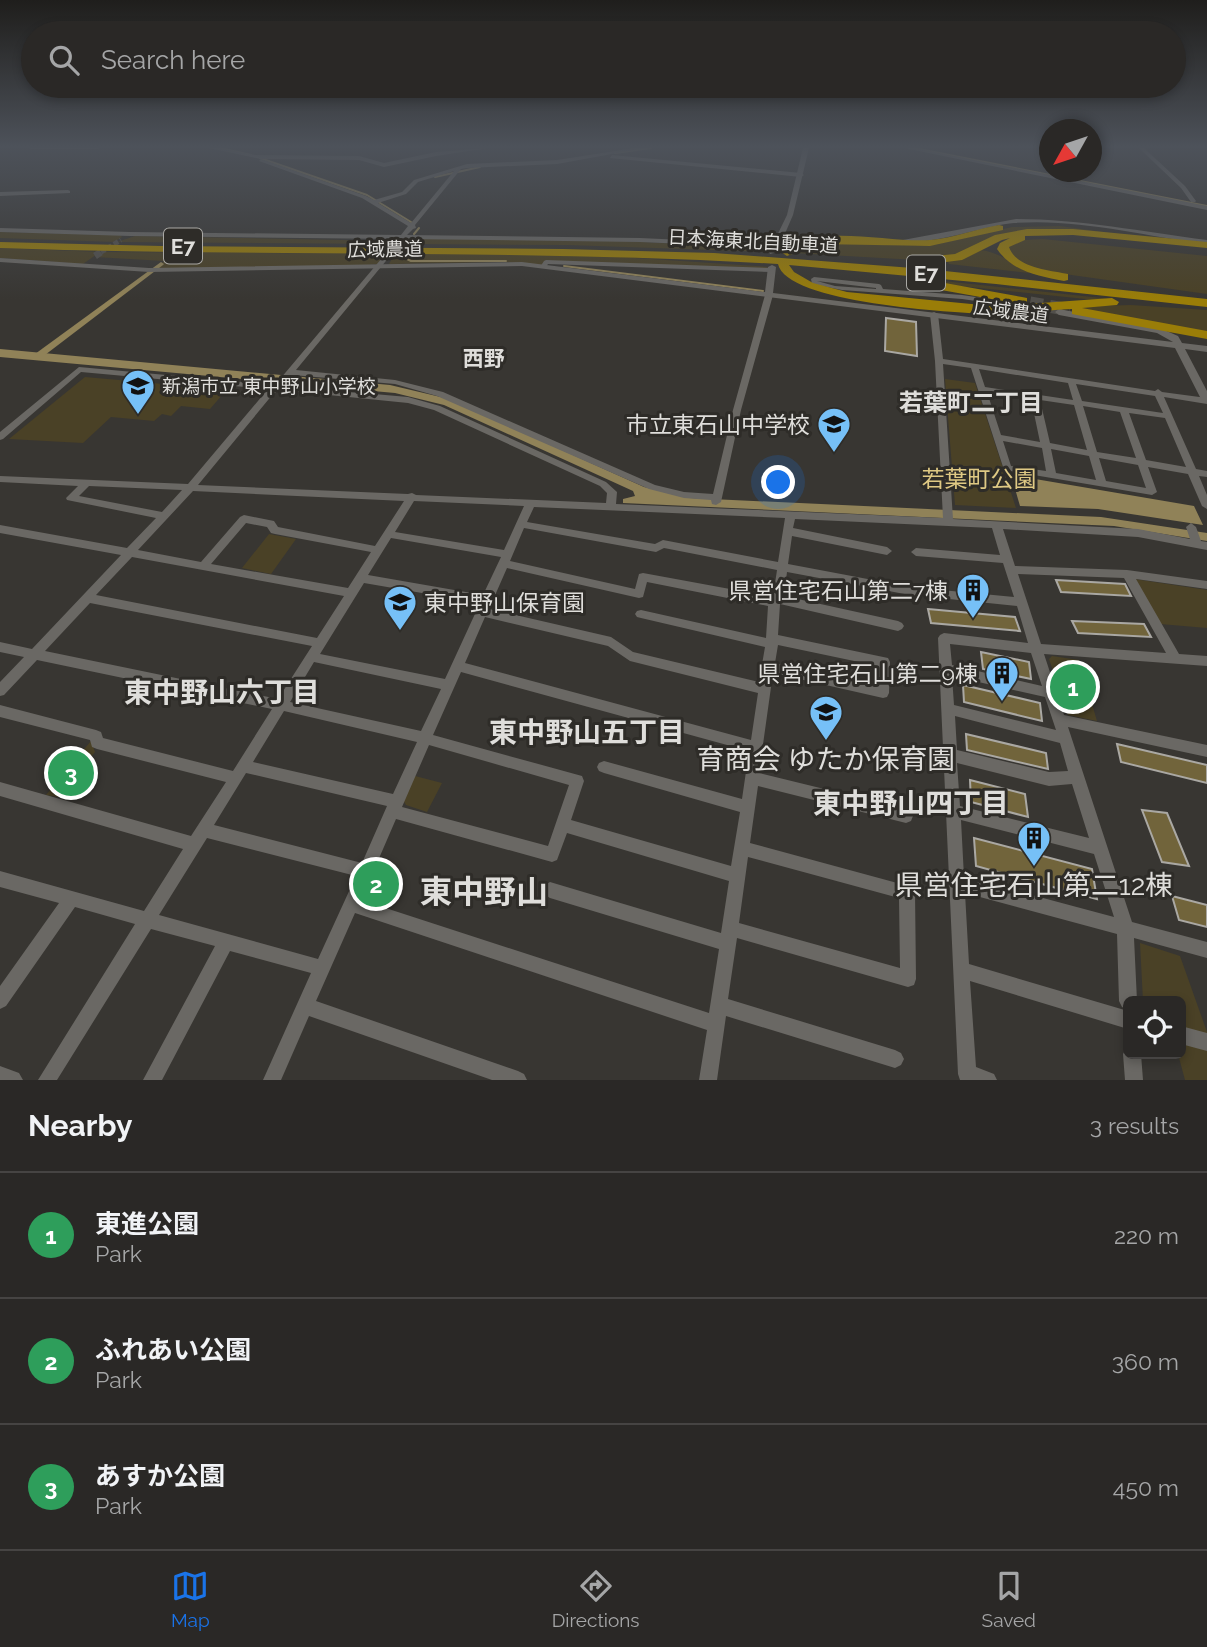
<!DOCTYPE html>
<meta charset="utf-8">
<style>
body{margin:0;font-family:Raleway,"Noto Sans JP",sans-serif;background:#32302e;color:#f1f3f6}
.controls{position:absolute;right:21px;bottom:21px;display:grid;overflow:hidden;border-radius:10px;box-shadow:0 4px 10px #0003}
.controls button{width:63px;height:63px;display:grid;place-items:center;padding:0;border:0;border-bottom:2px solid #464443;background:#2a2826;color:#f1f3f6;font:35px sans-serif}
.compass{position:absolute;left:1039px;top:119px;width:63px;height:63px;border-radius:50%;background:#2a2826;box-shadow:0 4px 10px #0003;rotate:230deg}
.you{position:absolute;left:779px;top:483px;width:24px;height:24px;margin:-18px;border:5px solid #fff;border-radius:50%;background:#1a73e8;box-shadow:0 0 0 10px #1a73e833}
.badge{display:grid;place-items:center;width:46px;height:46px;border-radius:50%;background:#1a73e8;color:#fff;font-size:23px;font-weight:700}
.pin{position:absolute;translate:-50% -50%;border:4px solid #fff;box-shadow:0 2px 7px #0006}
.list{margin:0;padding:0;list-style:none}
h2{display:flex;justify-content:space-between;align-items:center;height:91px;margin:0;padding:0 28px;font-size:30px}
h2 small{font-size:23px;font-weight:400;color:#a5a6a7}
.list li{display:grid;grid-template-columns:46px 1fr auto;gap:21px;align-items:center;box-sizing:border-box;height:126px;padding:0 28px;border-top:2px solid #464443}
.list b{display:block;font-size:26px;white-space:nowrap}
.list p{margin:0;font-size:23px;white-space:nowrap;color:#a5a6a7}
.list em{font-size:23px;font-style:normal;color:#a5a6a7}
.icon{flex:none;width:38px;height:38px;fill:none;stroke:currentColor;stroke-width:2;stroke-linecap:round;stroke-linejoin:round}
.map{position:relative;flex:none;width:1207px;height:1080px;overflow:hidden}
.search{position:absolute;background:#2a2826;box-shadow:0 4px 10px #0003;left:21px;right:21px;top:21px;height:77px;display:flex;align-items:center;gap:18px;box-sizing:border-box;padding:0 24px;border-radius:38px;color:#a5a6a7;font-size:26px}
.sheet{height:469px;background:#2a2826}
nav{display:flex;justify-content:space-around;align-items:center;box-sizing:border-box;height:98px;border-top:2px solid #464443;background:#2a2826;font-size:19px;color:#a5a6a7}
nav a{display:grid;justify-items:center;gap:4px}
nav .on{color:#1a73e8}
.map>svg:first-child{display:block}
.green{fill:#4a4126}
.water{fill:#908258}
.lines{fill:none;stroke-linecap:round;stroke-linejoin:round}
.stream{stroke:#908258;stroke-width:2}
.canal{fill:#908258;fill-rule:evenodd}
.building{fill:#71643b;stroke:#aaa8a3;stroke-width:2}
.minor-tunnel-far1{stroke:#514f4b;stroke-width:5;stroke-dasharray:5 2.5;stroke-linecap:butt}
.minor-tunnel{stroke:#514f4b;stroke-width:7;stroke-dasharray:7 3.5;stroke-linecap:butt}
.motorway-tunnel{stroke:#514f4b;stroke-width:13;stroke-dasharray:13 7;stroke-linecap:butt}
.minor{fill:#6a6864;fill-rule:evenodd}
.tertiary{fill:#6a6864;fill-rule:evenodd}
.motorway{fill:#9a7d08;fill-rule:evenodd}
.labels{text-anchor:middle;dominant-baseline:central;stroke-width:6;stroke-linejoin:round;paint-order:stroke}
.far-street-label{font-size:19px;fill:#dfdedb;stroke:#2e2c28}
.far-poi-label{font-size:19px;fill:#dfdedb;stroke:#2e2c28;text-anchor:start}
.shield{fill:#2e2c28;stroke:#aaa9a5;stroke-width:2}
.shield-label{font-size:21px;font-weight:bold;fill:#dfdedb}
.far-neighbourhood-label{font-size:21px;font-weight:bold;fill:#dfdedb;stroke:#2e2c28}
.poi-label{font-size:23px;fill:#dfdedb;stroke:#2e2c28;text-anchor:end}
.park-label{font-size:23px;fill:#dfc984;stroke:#2e2c28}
.neighbourhood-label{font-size:24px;font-weight:bold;fill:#dfdedb;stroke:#2e2c28}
.near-neighbourhood-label{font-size:28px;font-weight:bold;fill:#dfdedb;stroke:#2e2c28}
.near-poi-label{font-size:28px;fill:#dfdedb;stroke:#2e2c28}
.near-quarter-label{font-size:32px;font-weight:bold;fill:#dfdedb;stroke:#2e2c28}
</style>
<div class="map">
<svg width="1207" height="1080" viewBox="0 0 1207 1080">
<rect width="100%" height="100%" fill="#383632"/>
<!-- green -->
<path class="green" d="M1060 226 1118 234 1017 231 957 255 917 260 793 253 819 243 917 246 935 245 1012 227Z
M0 232 120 235 122 237 114 242 0 238Z
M135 236 393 241 392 244 117 242Z
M412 238 624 241 771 249 769 252 567 245 407 244Z
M1043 239 1207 256V294L1050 272 1034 268 1011 256 1008 246 1024 240Z
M0 248 100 252 83 264 0 258Z
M980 250C999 252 1011 263 1029 270V273L949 264 947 261Z
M103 252 387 254 378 264 367 265 156 269 164 261 95 257Z
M400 253 621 257 770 267 761 269 562 261 542 265 503 262 389 264 395 254 400 258Z
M906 277 1111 299 1104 301 931 283Z
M1131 305 1207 310V333L1067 307Z
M85 377 220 389 217 393 223 394 210 409 181 406 171 416 162 414 154 421 111 417 83 443 9 439Z
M945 379 975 383 1016 508 955 505Z
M269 534 296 539 271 574 242 568Z
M1134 579 1207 590V628L1160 624Z
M1052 656 1079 660 1097 721 1068 715 1049 659Z
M91 741 95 752 58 797 46 795Z
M415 776 442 783 427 812 406 805 403 800Z
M375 864 392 871 374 906 362 901 361 897Z
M1140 943 1180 956 1207 1032V1080H1185L1178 1054H1181V1001H1143Z"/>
<!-- water -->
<path class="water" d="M0 349 390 385 449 399 644 487 690 498 1101 517 1207 533V541L1114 526 623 503V499L635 496 633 491 444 405 395 393 0 357Z
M1011 475 1194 506 1203 525 1098 509 1020 506Z"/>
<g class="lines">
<!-- stream -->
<path class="stream" d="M220 148 251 155
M914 148 1207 206
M615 153 651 148
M260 158 367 195 411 222
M435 177 480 167
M414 234 419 228
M397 254 411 261H506
M564 266 763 291"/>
<!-- canal -->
<path class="canal" d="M161 262 164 264 163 265 41 358H35V354Z"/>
</g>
<!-- building -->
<path class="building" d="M886 318 916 322 917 356 885 351Z
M1056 580 1125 584 1131 596 1061 592Z
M928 609 1015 617 1020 631 931 623Z
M1072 621 1144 624 1151 637 1078 633Z
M981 652 1029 662 1031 679 983 669Z
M963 685 1040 703 1042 721 964 702Z
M966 734 1046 753 1048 769 967 750Z
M1117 744 1207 765V783L1121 762Z
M970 780 1025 794 1028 817 971 802Z
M1142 810 1167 813 1189 866 1162 862Z
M974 838 1092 869 1097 899 976 866Z
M1172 896 1207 905V927L1179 920Z"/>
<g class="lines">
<!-- minor-tunnel-far1 -->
<path class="minor-tunnel-far1" d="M101 252 121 240"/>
<!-- minor-tunnel -->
<path class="minor-tunnel" d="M95 256 104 250"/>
<!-- motorway-tunnel -->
<path class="motorway-tunnel" d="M1030 303 1070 310"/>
<!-- minor -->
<path class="minor" d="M28 148H100L98 149H30Z
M209 148H218L255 155 359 156 384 163 436 152 488 148 436 156 384 167 359 160 261 159 366 196 374 200 402 192 414 180 467 164 557 160 634 148H645L557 164 467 168 461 169 415 225 416 228 413 229 407 235 640 238 772 244C778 242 786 242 794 241 809 239 824 234 839 236V238L837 239 777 246 774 248 640 242 404 239 296 370 395 380 443 392 655 485 684 492 713 494 733 410 765 295 771 294 773 295 741 410 721 502 716 505 712 504 711 500 684 498 649 489 437 396 395 384 293 375 283 386 408 397 440 406 606 482 617 492 616 504 943 518 935 361 930 314 934 312 938 314 943 359 1155 391 1158 389 1162 392 1207 398V404L1164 397 1196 469 1207 471V477L1199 476 1207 495V509L1202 506 1188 474 1148 467 1157 492 1152 495 1004 470 971 368 943 364 953 519 1138 529 1190 539 1186 527 1191 523 1196 527 1201 541 1207 542V550L1138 537 1003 529 1015 566 1127 570 1207 581V589L1136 579 1179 654 1207 656V666L1044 654 1064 715 1207 745V757L1068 727 1132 922 1207 942V958L1134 938 1137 1001H1128V1010L1122 1007 1119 1001 1117 934 965 893 969 964 1128 1011V1029L970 981 976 1067 994 1074 997 1080H960L958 1074 938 638 940 635 944 633 1028 643 1017 606 910 595 787 572 784 596 898 621 902 623 904 626 902 629 898 631 780 604 778 635 888 658 890 662 889 693 887 697 883 698 773 673 759 773 906 809 911 811 913 816 911 821 906 823 758 786 750 843 912 887 915 892 916 979 914 985 908 987 737 938 728 999 895 1050 901 1053 904 1059 901 1065 895 1068 726 1016 717 1080H699L707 1030 355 913 316 1001 518 1071 524 1074 527 1080H492L309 1016 281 1080H263L311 973 230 951 162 1080H143L215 946 151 929 57 1080H38L135 924 75 907 6 1006 0 1009V986L59 903 0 887V871L144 911 183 849 0 796V782L191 836 226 782 97 749 92 747 90 740 0 717V705L96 730 101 732 103 738 233 771 272 709 37 660 4 695 0 696V682L24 657 0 652V642L32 649 121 555 0 533V525L127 548 156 518 67 500 66 498 78 486 0 482V476L188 484 268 389 81 372 3 439 0 440V432L79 367 275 385 398 239 130 236 0 232V228L130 232 401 235 408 226 362 198 259 161 261 159ZM454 171 411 223 378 203 406 194 418 182ZM979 369 1068 383 1073 400 985 387ZM1076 384 1155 396 1163 413 1082 401ZM279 390 408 403 434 410 600 486 607 493 606 503 416 495 412 493 408 494 198 485 273 394ZM987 392 1031 399 1040 442 1001 435ZM1040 400 1074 405 1087 450 1050 443ZM1083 406 1120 412 1136 458 1097 452ZM1129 413 1165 418 1186 467 1146 460ZM1003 441 1042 448 1046 471 1011 466ZM1051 449 1089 456 1096 480 1056 473ZM1099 458 1138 465 1146 488 1106 481ZM89 486 182 490 162 512 79 496ZM193 491 404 501 375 546 278 527 274 521 244 515 240 517 201 562 138 550ZM414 501 524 506 504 550 395 532ZM534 507 785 518 778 562 663 540 655 544 527 522ZM795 519 992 528 1000 555 916 548 911 552 916 556 1003 563 1014 597 910 587 788 564 792 536 887 555 892 551 887 547 793 528ZM246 523 267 527 271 533 275 534 371 552 348 588 211 564ZM524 528 656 552 664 548 777 570 773 597 643 573 639 574 635 589 510 561ZM391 538 501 557 483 595 368 575ZM132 557 344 596 317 638 96 595ZM507 568 639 598 643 597 647 582 768 606 766 638 641 610 637 611 635 614 637 617 641 618 765 647 759 682 633 652 611 637 489 609ZM1018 574 1124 578 1166 653 1041 644ZM364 583 480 603 445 679 320 654ZM90 603 312 646 278 699 45 651ZM485 617 608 646 630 661 758 693 751 740 465 663ZM950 644 1031 653 1042 686 952 665ZM778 645 878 666 877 686 775 663ZM314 662 441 689 421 731 290 702ZM461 672 749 751 742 799 604 761 599 763 597 767 599 771 604 773 740 812 731 866 571 820 584 781 582 776 433 735ZM952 676 1045 697 1056 730 954 705ZM284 711 417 742 393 794 253 762ZM955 716 1060 743 1068 771 1049 772 957 750ZM429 745 569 785 548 846 402 807ZM957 763 1049 786 1072 784 1089 838 960 806ZM246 773 387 806 362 863 214 825ZM396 819 552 862 557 860 567 833 729 881 721 933 550 882 545 885 542 890 545 895 550 898 719 949 709 1013 361 900ZM961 820 1094 854 1114 917 964 877ZM207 838 356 876 318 959 159 915ZM748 857 899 898 900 968 739 923Z
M904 148H913L1207 206V210Z
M1139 148H1144L1185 186 1196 201 1195 202H1191L1181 188Z
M612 155 801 173 804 175 801 177 610 158Z
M68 190 70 191V193L0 196V192Z
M1016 219C1081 219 1143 232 1207 240V244C1143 236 1078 218 1014 223 987 225 923 248 903 240Z
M546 260 772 268 775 270 772 272 548 264 545 268H541L540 267 544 261Z
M814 277 879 284 881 285 883 289 962 295 1017 303 1021 305 1017 307 962 299 842 290 812 284 811 279ZM817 281 876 288V289L835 286Z
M1181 1026 1207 1033V1051L1181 1044Z
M1128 1047V1054H1141L1143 1080H1125L1123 1054 1126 1048Z"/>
<!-- tertiary -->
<path class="tertiary" d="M803 148H809L793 215 777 252 770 254 769 252 787 215Z
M0 258 149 268 522 262 765 292 768 267 772 265 776 267 773 293 1173 342 1157 333 1059 315 1055 312 1059 309 1162 329 1178 336 1182 343 1207 346V352L1185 349 1207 391V402L1201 399 1175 348 522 266 149 272 0 262Z
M0 1066 19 1073 23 1080H0Z"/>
<!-- motorway -->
<path class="motorway" d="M999 225 1003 226V230L930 246 818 244 787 256 781 252C814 222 888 243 930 240 953 238 976 229 999 225Z
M1027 229H1073L1207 242V248L1073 235 1025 236V240L1009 247C1016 268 1050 270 1068 274V280L1064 281C1038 276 1013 272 997 249L1000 243 1010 238 1002 240 962 260 914 266 908 262 914 258 955 254 995 235Z
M0 242 161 246 563 249 714 253 926 269 1207 299V307L996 284 789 265 794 272 813 283 847 292 992 306 1019 304 930 288 928 285 934 281 1022 297 1027 298V304L1112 298 1119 302 1117 305 1082 308 1207 331V339L1077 315 1072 314V309C1045 310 1018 315 991 314 954 313 786 303 778 264 519 249 259 257 0 248Z"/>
</g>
<!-- sky -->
<linearGradient id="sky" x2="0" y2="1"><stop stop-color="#1f1e1c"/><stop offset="0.49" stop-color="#4d525a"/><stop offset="1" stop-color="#4d525a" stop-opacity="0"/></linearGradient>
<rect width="1207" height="299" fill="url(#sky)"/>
<!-- icons -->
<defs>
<symbol id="school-pin" viewBox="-11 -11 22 30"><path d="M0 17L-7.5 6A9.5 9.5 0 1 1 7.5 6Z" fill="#76c0f7" stroke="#2e2c28"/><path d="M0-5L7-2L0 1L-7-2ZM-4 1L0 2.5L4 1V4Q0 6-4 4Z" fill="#111"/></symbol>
<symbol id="building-pin" viewBox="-11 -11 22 30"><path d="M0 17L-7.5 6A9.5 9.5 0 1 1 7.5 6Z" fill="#76c0f7" stroke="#2e2c28"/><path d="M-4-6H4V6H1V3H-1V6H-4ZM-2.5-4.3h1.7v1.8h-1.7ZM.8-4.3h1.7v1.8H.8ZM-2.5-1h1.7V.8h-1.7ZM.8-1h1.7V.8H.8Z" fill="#111"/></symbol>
</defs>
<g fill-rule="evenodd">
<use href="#school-pin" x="119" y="367" width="38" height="52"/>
<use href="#school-pin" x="815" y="405" width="38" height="52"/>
<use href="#building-pin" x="954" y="571" width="38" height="52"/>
<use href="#school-pin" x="381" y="583" width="38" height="52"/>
<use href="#building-pin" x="983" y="654" width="38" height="52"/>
<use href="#school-pin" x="807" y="693" width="38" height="52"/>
<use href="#building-pin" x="1015" y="819" width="38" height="52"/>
</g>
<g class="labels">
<!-- far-street labels -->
<g class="far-street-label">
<text transform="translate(753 241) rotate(3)">日本海東北自動車道</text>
<text transform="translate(385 249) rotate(-1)">広域農道</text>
<text transform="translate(1011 311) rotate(7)">広域農道</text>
</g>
<!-- far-poi labels -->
<g class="far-poi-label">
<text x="162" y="386">新潟市立 東中野山小学校</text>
</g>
<!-- shield labels -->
<g class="shield">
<rect x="164" y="228.5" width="38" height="35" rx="5"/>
<rect x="907" y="255.5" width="38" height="35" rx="5"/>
</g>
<g class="shield-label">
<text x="183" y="246">E7</text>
<text x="926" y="273">E7</text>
</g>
<!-- far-neighbourhood labels -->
<g class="far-neighbourhood-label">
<text x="484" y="358">西野</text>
</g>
<!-- poi labels -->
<g class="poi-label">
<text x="810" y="424">市立東石山中学校</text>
<text x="948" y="590">県営住宅石山第二7棟</text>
<text x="424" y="602" text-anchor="start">東中野山保育園</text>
<text x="978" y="673">県営住宅石山第二9棟</text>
</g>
<!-- park labels -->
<g class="park-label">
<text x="979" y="478">若葉町公園</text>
</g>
<!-- neighbourhood labels -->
<g class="neighbourhood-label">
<text x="971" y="402">若葉町二丁目</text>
</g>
<!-- near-neighbourhood labels -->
<g class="near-neighbourhood-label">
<text x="222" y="692">東中野山六丁目</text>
<text x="587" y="732">東中野山五丁目</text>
<text x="911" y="803">東中野山四丁目</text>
</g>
<!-- near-poi labels -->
<g class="near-poi-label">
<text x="826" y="759">育商会 ゆたか保育園</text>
<text x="1034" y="885">県営住宅石山第二12棟</text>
</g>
<!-- near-quarter labels -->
<g class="near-quarter-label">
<text x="484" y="891">東中野山</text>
</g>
</g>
</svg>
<div class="controls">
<button><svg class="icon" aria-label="locate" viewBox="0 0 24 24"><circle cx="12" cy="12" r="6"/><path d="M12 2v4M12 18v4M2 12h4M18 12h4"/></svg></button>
</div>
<svg class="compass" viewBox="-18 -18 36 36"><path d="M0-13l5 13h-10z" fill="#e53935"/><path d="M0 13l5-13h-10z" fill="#a5a6a7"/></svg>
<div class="you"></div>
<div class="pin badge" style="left:1073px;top:687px;background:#2e9e5b">1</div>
<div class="pin badge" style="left:376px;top:884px;background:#2e9e5b">2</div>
<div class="pin badge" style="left:71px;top:773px;background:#2e9e5b">3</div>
<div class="search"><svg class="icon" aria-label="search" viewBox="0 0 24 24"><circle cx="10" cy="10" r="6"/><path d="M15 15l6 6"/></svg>Search here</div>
</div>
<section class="sheet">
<h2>Nearby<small>3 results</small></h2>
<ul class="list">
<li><span class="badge" style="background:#2e9e5b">1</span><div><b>東進公園</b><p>Park</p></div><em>220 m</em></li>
<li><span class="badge" style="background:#2e9e5b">2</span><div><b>ふれあい公園</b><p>Park</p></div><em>360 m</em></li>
<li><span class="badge" style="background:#2e9e5b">3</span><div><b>あすか公園</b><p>Park</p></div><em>450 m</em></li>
</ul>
</section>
<nav>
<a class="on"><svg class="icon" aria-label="map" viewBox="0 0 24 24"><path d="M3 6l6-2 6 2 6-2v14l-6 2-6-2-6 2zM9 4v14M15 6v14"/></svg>Map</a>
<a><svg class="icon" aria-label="directions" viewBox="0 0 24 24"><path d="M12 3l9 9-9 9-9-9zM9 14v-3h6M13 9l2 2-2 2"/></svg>Directions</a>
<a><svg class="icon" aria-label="saved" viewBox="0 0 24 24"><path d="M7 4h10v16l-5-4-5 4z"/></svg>Saved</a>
</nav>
